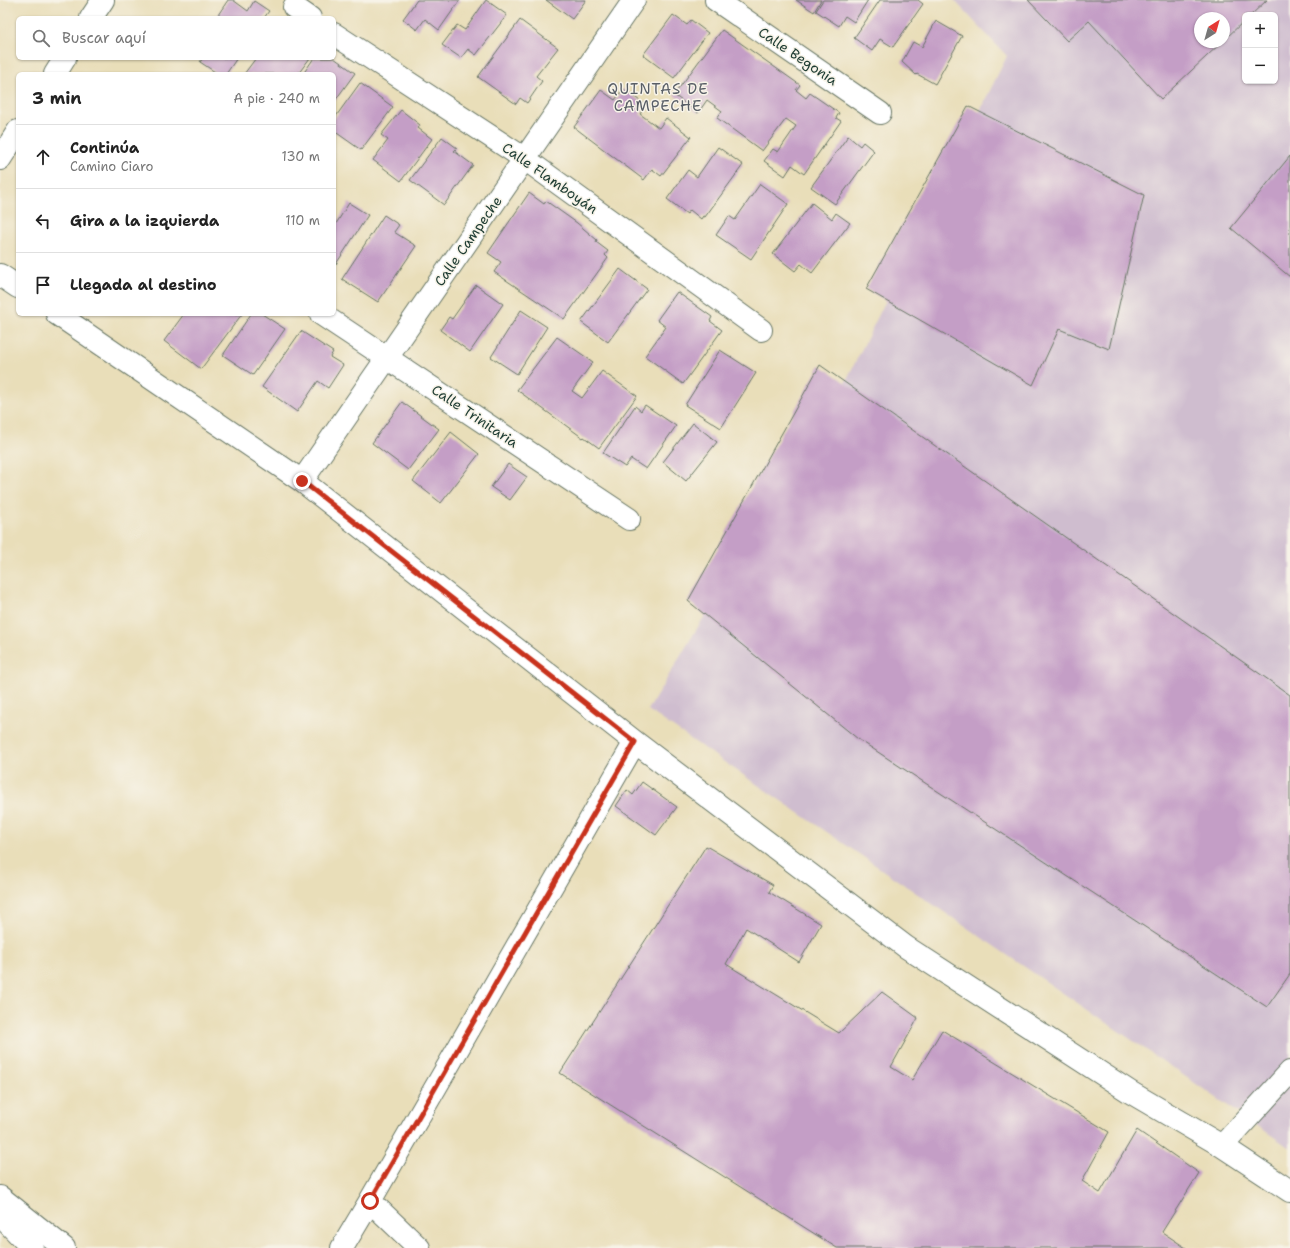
<!DOCTYPE html>
<html lang="es">
<meta charset="utf-8">
<style>
body{margin:0;font-family:"Shantell Sans",sans-serif;background:#f2f2f2;color:#222}
.controls{position:absolute;right:12px;top:12px;display:grid;overflow:hidden;border-radius:6px;box-shadow:0 1px 3px #0004}
.controls button{width:36px;height:36px;display:grid;place-items:center;padding:0;border:0;border-bottom:1px solid #e0e0e0;background:#fff;color:#222;font:20px sans-serif}
.compass{position:absolute;left:1194px;top:12px;width:36px;height:36px;border-radius:50%;background:#fff;box-shadow:0 1px 3px #0004;rotate:37deg}
.stop{position:absolute;width:12px;height:12px;margin:-9px;border:3px solid #c8321e;border-radius:50%;background:#fff}
.stop.end{background:#c8321e;border-color:#fff;box-shadow:0 1px 4px #0008}
.list{margin:0;padding:0;list-style:none}
h2{display:flex;justify-content:space-between;align-items:center;height:52px;margin:0;padding:0 16px;font-size:17px}
h2 small{font-size:13px;font-weight:400;color:#767676}
.list li{display:grid;grid-template-columns:26px 1fr auto;gap:12px;align-items:center;box-sizing:border-box;height:64px;padding:0 16px;border-top:1px solid #e0e0e0}
.list b{display:block;font-size:15px;white-space:nowrap}
.list p{margin:0;font-size:13px;white-space:nowrap;color:#767676}
.list em{font-size:13px;font-style:normal;color:#767676}
.icon{flex:none;width:22px;height:22px;fill:none;stroke:currentColor;stroke-width:2;stroke-linecap:round;stroke-linejoin:round}
.map{position:relative;flex:none;width:1290px;height:1248px;overflow:hidden}
.search{position:absolute;background:#fff;box-shadow:0 1px 3px #0004;left:16px;top:16px;width:320px;height:44px;display:flex;align-items:center;gap:10px;box-sizing:border-box;padding:0 14px;border-radius:6px;color:#767676;font-size:15px}
.panel{position:absolute;background:#fff;box-shadow:0 1px 3px #0004;left:16px;top:72px;width:320px;height:244px;border-radius:6px}
.map>svg:first-child{display:block}
.industrial{fill:#cfbdcf;fill-rule:evenodd}
.building{fill:#c49ec6}
.lines{fill:none;stroke-linecap:round;stroke-linejoin:round}
.street-casing{stroke:#667563;stroke-width:24}
.street{stroke:#fff;stroke-width:22}
.route{stroke:#c8321e;stroke-width:5}
.labels{text-anchor:middle;dominant-baseline:central;stroke-width:3;stroke-linejoin:round;paint-order:stroke}
.street-label{font-size:14px;fill:#1f3d34;stroke:#f7f3e8}
.neighbourhood-label{font-size:15px;letter-spacing:1px;fill:#595f67;stroke:#f7f3e8}
</style>
<div class="map">
<svg width="1290" height="1248" viewBox="0 0 1290 1248">
<rect width="100%" height="100%" fill="#f7f3e8"/>
<filter id="ink" filterUnits="userSpaceOnUse"><feTurbulence type="fractalNoise" baseFrequency=".025" numOctaves="2"/><feDisplacementMap in="SourceGraphic" scale="8" xChannelSelector="R" yChannelSelector="G"/><feConvolveMatrix kernelMatrix="1 2 1 2 8 2 1 2 1" color-interpolation-filters="sRGB"/></filter>
<filter id="wash" filterUnits="userSpaceOnUse"><feTurbulence type="fractalNoise" baseFrequency=".012" numOctaves="4" result="noise"/><feDisplacementMap in="SourceGraphic" scale="16" xChannelSelector="R" yChannelSelector="G"/><feGaussianBlur stdDeviation="0.9" result="paint"/><feColorMatrix in="noise" values="0 0 0 0 0 0 0 0 0 0 0 0 0 0 0 0 0 1.4 0 .05"/><feComposite in="paint" operator="in"/></filter>
<g filter="url(#wash)">
<rect width="100%" height="100%" fill="#e9deb9"/>
<!-- industrial -->
<path class="industrial" d="M954 0H1290V1148L648 710 846 381 1007 56ZM1245 15H1275V81H1245ZM1200 18H1224V42H1200Z"/>
<g id="blocks">
<!-- building -->
<path class="building" d="M228 0H233L248 11 254 1 269 11 264 18H216Z
M417 0H460L439 30 425 19 417 30 403 19Z
M486 0 507 15 476 55 468 49 461 58 442 45 457 25 465 30Z
M546 0H586L572 19Z
M796 0H821L814 12Z
M823 0H868L854 22 845 16 839 26 816 11Z
M880 0H918L923 4 893 47 880 39 872 51 854 38Z
M1028 0H1267L1251 15H1245V20L1224 40V18H1200V42H1222L1161 99 1089 21 1067 41Z
M673 15 687 25 691 20 708 33 674 78 643 55Z
M520 20 558 48 536 76 542 81 527 103 520 98 516 104 478 77Z
M936 21 962 36 935 84 917 74 916 75 902 62 913 42 922 47Z
M722 30 800 85 796 90 806 98 810 93 839 113 836 118 841 121 804 174 792 165 785 176 764 161 773 149 778 152 796 126 786 119 762 151 717 118 722 111 707 100 698 113 674 95Z
M203 58H237L226 74H218L200 62Z
M256 58H310L298 74H244Z
M314 58H334L355 73 334 102V74H303Z
M360 83 393 107 361 150 334 131V119Z
M623 89 646 105 640 114 659 128 666 118 691 137 661 176 652 169 644 180 574 127 601 90 615 100Z
M968 106 1144 195 1109 349 1059 329 1033 385 866 289Z
M401 110 420 125 418 128 432 139 401 181 373 160 388 140 381 135Z
M848 136 860 146 863 142 874 151 835 204 811 187Z
M442 137 457 148 454 151 473 165 444 205 410 180Z
M718 147 743 165 705 217 703 216 701 219 690 210 687 214 667 199 688 170 697 177Z
M1290 156V277L1231 228Z
M760 184 788 204 751 259 716 235 729 216 735 220Z
M529 193 544 204 546 201 577 223 597 240 596 242 608 251 605 255 608 258 564 319 494 272 501 262 488 253Z
M349 203 368 215 336 264 334 262V227Z
M812 203 832 219 836 213 850 223 812 273 801 264 795 271 773 254Z
M384 215 399 225 394 232 416 246 378 302 342 279Z
M620 269 647 289 608 342 581 322Z
M476 285 503 304 470 352 440 330 449 317 452 319Z
M677 292 712 317 710 321 722 330 683 384 645 356 666 327 657 320Z
M521 310 547 327 517 374 491 357Z
M184 314H242L201 369 164 341Z
M251 314H262L285 329 253 375 223 355Z
M301 331 333 352 330 357 343 365 328 388 318 381 297 412 262 387Z
M557 337 593 362 572 391 582 398 602 371 637 396 599 448 584 437 583 438 517 390Z
M720 350 756 373 721 428 685 405Z
M820 365 1290 695V974L1267 1007 858 739 688 601Z
M402 402 439 429 408 470 372 443Z
M645 405 676 426 646 469 631 459 625 467 603 453 635 406 641 411Z
M693 423 717 442 686 481 663 462Z
M451 432 479 454 441 503 413 481Z
M508 464 527 477 510 500 491 487Z
M642 782 677 807 656 835 616 806 627 790 633 795Z
M706 846 773 885 769 892 821 924 799 962 746 928 726 964 839 1033 882 992 918 1018 891 1067 912 1080 942 1030 1109 1132 1082 1181 1100 1193 1137 1130 1199 1173 1162 1232 1186 1248H837L560 1073Z"/>
</g>
</g>
<g filter="url(#ink)">
<use href="#blocks" fill-opacity="0" stroke="#667563" stroke-width="1"/>
<g class="lines">
<defs>
<path id="street" d="M716 0 880 113
M294 7 310 18
M91 18 103 0
M334 34 525 159 761 330
M55 74 65 58
M0 159 18 131
M0 275 18 287
M57 314 302 481 635 742 906 947 1130 1092 1222 1146 1290 1191
M321 314 629 519
M302 481 634 0
M1222 1146 1290 1072
M0 1197 64 1248
M370 1201 419 1248
M0 1215 32 1248
M342 1248 370 1201 635 742"/>
</defs>
<!-- street casing -->
<use href="#street" class="street-casing"/>
<!-- street -->
<use href="#street" class="street"/>
</g>
</g>
<g class="lines" filter="url(#ink)">
<!-- route -->
<path class="route" d="M302 481 635 742 370 1201"/>
</g>
<g class="labels">
<!-- street labels -->
<g class="street-label">
<text transform="translate(798 56) rotate(34)">Calle Begonia</text>
<text transform="translate(550 178) rotate(35)">Calle Flamboyán</text>
<text transform="translate(468 241) rotate(-55)">Calle Campeche</text>
<text transform="translate(475 416) rotate(34)">Calle Trinitaria</text>
</g>
<!-- neighbourhood labels -->
<g class="neighbourhood-label">
<text x="658" y="89">QUINTAS DE<tspan x="658" dy="17">CAMPECHE</tspan></text>
</g>
</g>
</svg>
<div class="controls">
<button>+</button>
<button>−</button>
</div>
<svg class="compass" viewBox="-18 -18 36 36"><path d="M0-13l5 13h-10z" fill="#e53935"/><path d="M0 13l5-13h-10z" fill="#767676"/></svg>
<div class="stop" style="left:370px;top:1201px"></div>
<div class="stop end" style="left:302px;top:481px"></div>
<div class="search"><svg class="icon" aria-label="search" viewBox="0 0 24 24"><circle cx="10" cy="10" r="6"/><path d="M15 15l6 6"/></svg>Buscar aquí</div>
<section class="panel">
<h2>3 min<small>A pie · 240 m</small></h2>
<ul class="list">
<li><svg class="icon" aria-label="ahead" viewBox="0 0 24 24"><path d="M12 20V5M6 11l6-6 6 6"/></svg><div><b>Continúa</b><p>Camino Ciaro</p></div><em>130 m</em></li>
<li><svg class="icon" aria-label="left" viewBox="0 0 24 24"><path d="M17 20v-9H6M10 6l-5 5 5 5"/></svg><div><b>Gira a la izquierda</b></div><em>110 m</em></li>
<li><svg class="icon" aria-label="arrive" viewBox="0 0 24 24"><path d="M6 21V4h12l-3 4 3 4H6"/></svg><div><b>Llegada al destino</b></div></li>
</ul>
</section>
</div>
